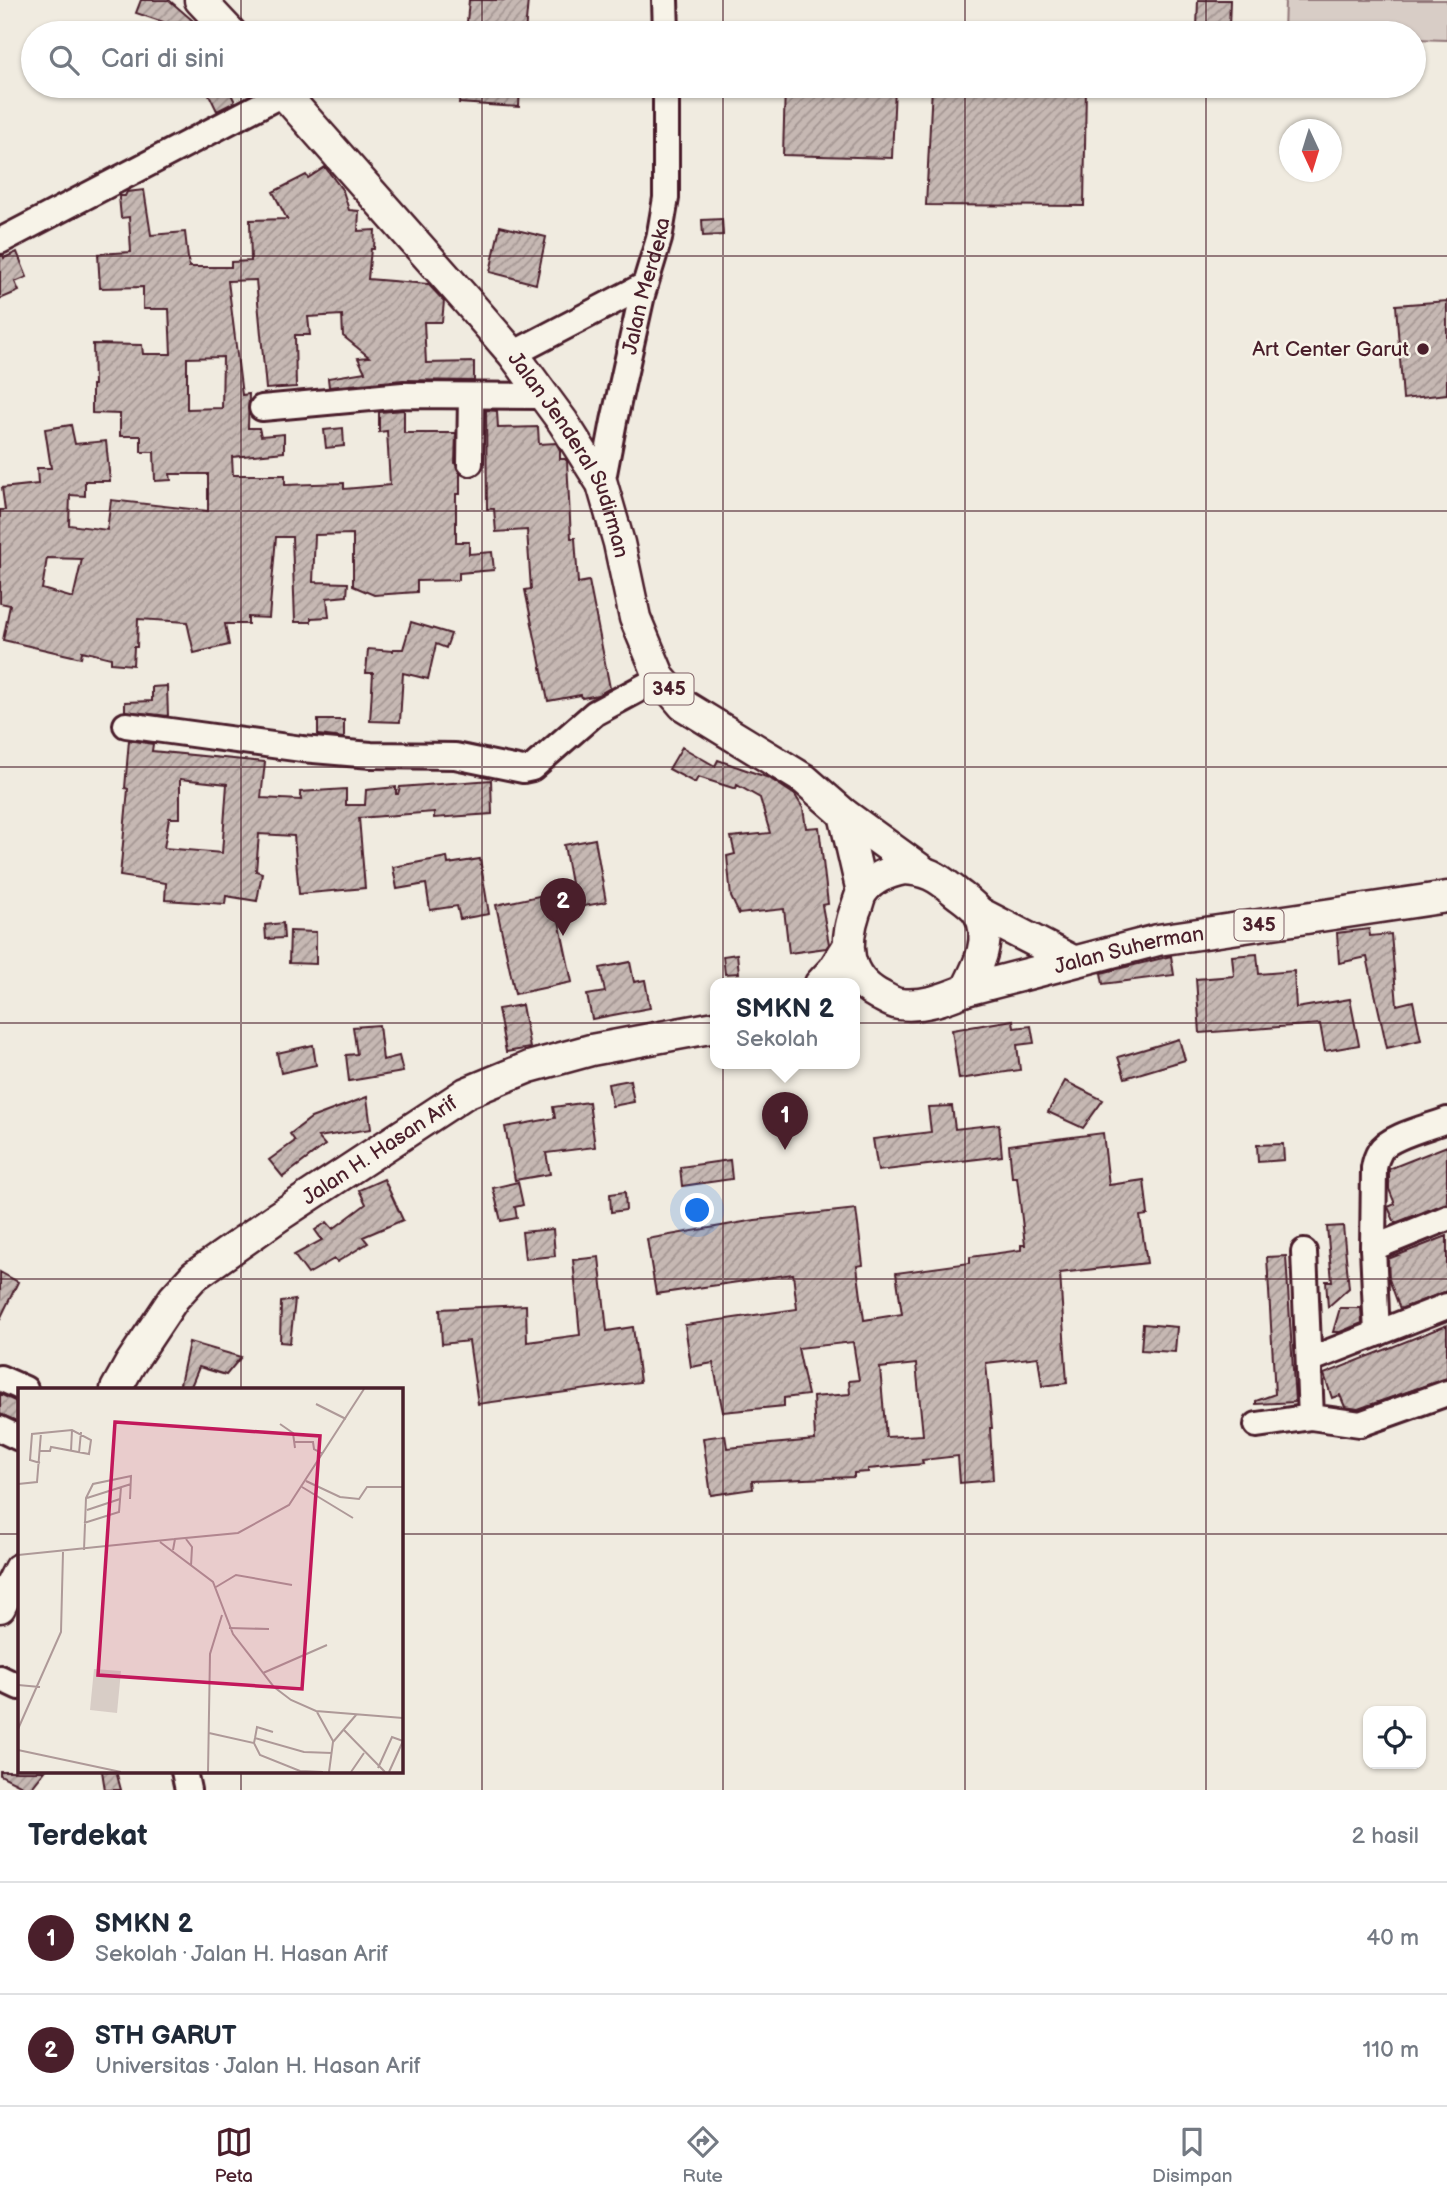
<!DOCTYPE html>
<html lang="id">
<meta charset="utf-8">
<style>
body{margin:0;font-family:"Balsamiq Sans",sans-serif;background:#f2f2f3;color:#1f2937}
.controls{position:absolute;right:21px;bottom:21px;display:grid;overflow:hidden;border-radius:14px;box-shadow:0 2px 5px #0004}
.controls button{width:63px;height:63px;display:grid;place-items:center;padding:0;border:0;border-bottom:2px solid #e0e1e3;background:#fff;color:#1f2937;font:35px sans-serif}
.compass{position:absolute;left:1279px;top:119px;width:63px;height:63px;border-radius:50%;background:#fff;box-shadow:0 2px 5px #0004;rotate:176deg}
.you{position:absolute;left:698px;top:1211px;width:24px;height:24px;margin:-18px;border:5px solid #fff;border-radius:50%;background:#1a73e8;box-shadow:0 0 0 10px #1a73e833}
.badge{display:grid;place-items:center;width:46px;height:46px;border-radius:50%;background:#4a1f2b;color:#fff;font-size:23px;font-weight:700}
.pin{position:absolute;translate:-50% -58px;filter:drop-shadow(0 2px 4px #0008)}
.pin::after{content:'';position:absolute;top:37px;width:24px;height:21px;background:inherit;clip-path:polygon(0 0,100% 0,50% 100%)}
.popup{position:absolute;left:710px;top:978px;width:150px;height:91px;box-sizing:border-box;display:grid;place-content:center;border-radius:14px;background:#fff;filter:drop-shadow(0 2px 5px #0005);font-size:23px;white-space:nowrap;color:#747a83}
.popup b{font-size:26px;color:#1f2937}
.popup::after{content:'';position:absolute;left:50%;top:100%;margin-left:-14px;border:14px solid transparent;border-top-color:#fff}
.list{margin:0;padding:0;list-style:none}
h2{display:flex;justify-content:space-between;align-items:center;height:91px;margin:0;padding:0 28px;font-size:30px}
h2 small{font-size:23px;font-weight:400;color:#747a83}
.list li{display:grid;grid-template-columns:46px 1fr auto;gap:21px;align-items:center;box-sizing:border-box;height:112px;padding:0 28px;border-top:2px solid #e0e1e3}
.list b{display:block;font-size:26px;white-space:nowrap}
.list p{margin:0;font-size:23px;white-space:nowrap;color:#747a83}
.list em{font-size:23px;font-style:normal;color:#747a83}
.icon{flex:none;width:38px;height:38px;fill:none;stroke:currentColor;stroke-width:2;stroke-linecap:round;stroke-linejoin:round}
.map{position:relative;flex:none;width:1447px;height:1790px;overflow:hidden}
.search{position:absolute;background:#fff;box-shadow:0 2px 5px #0004;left:21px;right:21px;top:21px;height:77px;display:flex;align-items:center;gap:18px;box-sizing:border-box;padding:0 24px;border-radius:38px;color:#747a83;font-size:26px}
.sheet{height:315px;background:#fff}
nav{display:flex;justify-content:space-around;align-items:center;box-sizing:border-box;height:98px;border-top:2px solid #e0e1e3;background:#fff;font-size:19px;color:#747a83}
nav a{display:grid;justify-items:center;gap:4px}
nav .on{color:#4a1f2b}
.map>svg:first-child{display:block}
.pitch{fill:#d8cdc6;stroke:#917678;stroke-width:2}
.building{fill:url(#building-hatch);stroke:#4a1f2b;stroke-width:2;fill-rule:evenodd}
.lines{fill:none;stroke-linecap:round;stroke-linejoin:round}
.minor-casing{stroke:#4a1f2b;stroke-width:30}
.major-casing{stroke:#4a1f2b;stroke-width:35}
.minor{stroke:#f7f3e8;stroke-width:24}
.major{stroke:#f7f3e8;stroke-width:30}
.grid{fill:none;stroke:#4a1f2b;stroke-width:2;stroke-opacity:0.55}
.poi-dot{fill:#4a1f2b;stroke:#f7f3e8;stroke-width:2.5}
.labels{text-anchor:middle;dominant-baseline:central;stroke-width:5;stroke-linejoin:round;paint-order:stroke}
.shield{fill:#f7f3e8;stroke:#7e5f64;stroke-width:2}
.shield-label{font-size:19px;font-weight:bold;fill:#4a1f2b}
.street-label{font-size:21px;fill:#4a1f2b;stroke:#f7f3e8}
.poi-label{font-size:21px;fill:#4a1f2b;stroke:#f7f3e8;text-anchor:end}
.inset-road{fill:none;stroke:#ae9998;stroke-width:2}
.view{fill:#c2185b;fill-opacity:0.15;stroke:#c2185b;stroke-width:3.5}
.inset-edge{fill:none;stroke:#4a1f2b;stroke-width:3.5}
</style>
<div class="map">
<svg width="1447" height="1790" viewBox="0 0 1447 1790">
<defs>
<pattern id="building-hatch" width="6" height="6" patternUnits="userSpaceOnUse" patternTransform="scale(1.75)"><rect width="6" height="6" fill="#c6b8b3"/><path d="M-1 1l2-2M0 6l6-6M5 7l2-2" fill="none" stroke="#a39592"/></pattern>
</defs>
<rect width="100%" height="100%" fill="#f0ebe0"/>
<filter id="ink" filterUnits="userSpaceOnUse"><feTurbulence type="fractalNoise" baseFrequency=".0143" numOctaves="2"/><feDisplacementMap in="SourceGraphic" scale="14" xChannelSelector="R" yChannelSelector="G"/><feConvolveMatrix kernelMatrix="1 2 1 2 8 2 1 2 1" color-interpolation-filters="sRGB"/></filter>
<g filter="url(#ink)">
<!-- pitch -->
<path class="pitch" d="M1285 0H1447V40L1414 39V33H1284Z"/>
<!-- building -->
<path class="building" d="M141 0H169L207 33H177L163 22 136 13Z
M469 0H528L525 33H466Z
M1198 0H1230L1229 28H1197Z
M205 86H227L235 102 217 111Z
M461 86H520L519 107 459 103Z
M785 86H895L892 158 783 155Z
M932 86 1086 87 1084 206 926 205Z
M325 167 343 191 349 210 359 211 358 231 375 230 374 249H371L368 279 428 284 444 301 442 322H424L426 363 474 362V381L403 380 329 387 328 378 365 372 358 358 369 357 343 336 342 315 308 317 310 335H295L296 387 266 389 256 280 228 281 242 395 249 394 248 428H259L261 436 284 434V452L232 457 233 475H285V485L344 483V489L390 485 387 431 379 432V412L404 410V433H456L455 463 460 473V494H456V542H469V554L492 552 494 570 459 573V580L417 581V592L374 595 353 586V534L315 535 313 582 348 583 347 596 327 598 329 617 311 618V622H295L292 537H276L269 618 248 617V624H225L229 645 194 653 187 622 138 619 137 647H134L133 665 111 663V658L82 651 81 658 3 640 10 605 0 603V510H5L2 488 38 484 37 468H51L45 429 71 425 75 444 106 441 110 481H85V496L70 495 69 525 107 530 111 500 208 511V474H170L171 480 155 481 154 452H141V436H120V414L92 413V385H94L93 344 142 345 143 354H171L169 309H143V287L100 288 98 254 131 252 129 217 121 218 119 196H125L127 192 144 190 151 235 185 232 189 267H231V262L251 261 250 220 287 219 273 192 306 175 308 178ZM223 357 222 408 187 409V358ZM47 558 82 559 73 598 42 589Z
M722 219 723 235 703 236 702 220Z
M500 226 546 237 536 284 490 272Z
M17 252 27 277 15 282 19 291 0 299V256L3 255 4 258Z
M1447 301V394L1403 399 1396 305Z
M486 410 497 411 498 428 538 427 539 444 556 443 560 450V459H565L567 461 571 538H575L578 583 589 581 610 688 598 695 582 698 581 695 548 701 525 590 531 589 527 530 496 532 494 509H487Z
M343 428 344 446 326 448 324 430Z
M411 622 451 634 446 648 436 644 428 679 403 673 400 722 370 721 373 673H366L368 649 393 651V649H403Z
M167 686 168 716 125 711V702L152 701V687Z
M318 720H344V738L318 735Z
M129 740 153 744 152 751 265 762 261 798 301 800 300 792 346 789V805H365L366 790 396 787V794H398L400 787 491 780 492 814 434 818V812L359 818 365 888 299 894 294 836 259 834 256 871 262 873 257 901 226 896 225 904 165 900 166 883 120 876 128 789 125 788ZM180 779 227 784 222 853 164 848 169 818H180Z
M682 747 715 766 718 760 769 778 795 795 803 808 806 828 819 827 828 904 822 905 829 944 826 948 789 953 784 909 739 914 731 897 727 856 735 854 731 837 770 833 760 798 737 785 736 789 698 777 695 783 669 769Z
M595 839 606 902 557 911 572 982 515 994 496 905 572 889 564 845Z
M447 857 448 864 480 859 489 914 460 919 457 906 430 910 426 884 397 889 393 867Z
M283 923 284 938 266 939 265 925Z
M1369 929 1370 936 1391 934 1397 1005 1413 1001 1421 1040 1387 1048 1367 957 1339 963 1337 933Z
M290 931 316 932V964L289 963Z
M737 954 739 973 725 974 723 956Z
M1257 954 1259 974 1294 971 1296 1008 1350 999 1359 1045 1325 1051 1320 1024 1200 1033 1196 979 1234 976 1232 956Z
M1171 956 1174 975 1103 984 1101 973Z
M630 962 634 982 645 980 650 1008 592 1019 587 995 605 992 600 968Z
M522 1005 530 1048 506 1052 498 1009Z
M1013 1020 1014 1028 1031 1026 1034 1043 1017 1045 1020 1070 959 1079 952 1030Z
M379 1025 383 1060 399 1056 403 1072 349 1081 346 1055 357 1054 353 1027Z
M1179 1039 1185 1060 1125 1078 1118 1057Z
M313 1045 316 1065 281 1073 277 1053Z
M630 1080 634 1102 612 1106 608 1084Z
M1065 1081 1103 1100 1083 1128 1048 1112Z
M367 1097 371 1129 318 1137 325 1145 283 1177 269 1160 295 1141 290 1134 311 1118Z
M589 1102 595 1147 546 1153 550 1174 515 1180 505 1127 555 1118 553 1107Z
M952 1106 955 1129 999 1124 1002 1156 878 1171 873 1139 931 1132 928 1107Z
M1103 1133 1109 1185 1144 1180 1148 1215 1140 1216 1147 1263 1060 1273 1067 1383 1042 1386 1038 1357 986 1363 992 1428H990L993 1480 960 1483 958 1456 922 1460 923 1464 868 1469V1472L854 1473V1477L752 1481 753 1489 711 1495 703 1438 725 1435 727 1448 815 1440 813 1397 850 1394 849 1381 859 1380 853 1342 798 1348 808 1395 784 1398V1406L723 1412 713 1363 691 1367 685 1325 797 1309 793 1274 656 1294 647 1239 755 1220 856 1209 863 1265 857 1266 864 1320 902 1314 896 1273 970 1263V1257L1021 1250V1245H1025L1017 1177H1012L1009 1145ZM916 1364 923 1435 886 1437 880 1368Z
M1283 1144 1284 1160 1258 1162 1257 1145Z
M1447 1146V1203L1395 1223 1388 1207 1395 1204 1389 1189V1169Z
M730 1160 732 1179 682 1186 680 1167Z
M384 1179 403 1220 363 1237 368 1243 337 1262 334 1259 308 1274 294 1255 322 1240 315 1230 327 1222 333 1229 366 1204 359 1190Z
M518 1182 523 1205 515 1207 517 1218 501 1221 493 1188Z
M625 1192 626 1210 611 1212 610 1194Z
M1343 1226 1349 1288 1328 1307 1326 1281H1332L1327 1227Z
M553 1229 555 1256 525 1259 522 1232Z
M1447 1236V1291L1400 1309 1389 1279 1388 1259Z
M1286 1256 1295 1402 1256 1404V1401L1275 1394 1267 1257Z
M599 1257 607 1331 633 1327 640 1382 478 1404 469 1341 442 1344 440 1309 526 1305 527 1342 580 1335 573 1260Z
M0 1272 18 1282 0 1319Z
M295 1300 290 1343 280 1342 281 1302Z
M1340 1308H1361L1362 1323 1340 1332H1333Z
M1143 1324 1177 1327 1175 1352 1141 1350Z
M1447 1325V1378L1358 1409 1345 1407 1340 1395 1332 1398 1324 1374Z
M189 1342 241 1357 226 1375 199 1367 190 1389H179Z
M0 1394 19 1403V1422L0 1414Z
M0 1771H45L30 1790 0 1775Z
M102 1771H116L121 1790H105Z"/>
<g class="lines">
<defs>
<g id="minor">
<path d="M665 0 666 33"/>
<path d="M0 241 284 93"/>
<path d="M513 354 645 285"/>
<path d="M262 408 403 395 544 396"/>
<path d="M470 463 471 396"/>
<path id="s1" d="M602 484 614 421 642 295 659 239 666 198V86"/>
<path d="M126 725 302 749 371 755 455 756 523 770 532 768 595 713 660 678"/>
<path d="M1373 1248 1447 1218"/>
<path d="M1304 1252 1311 1417 1360 1424 1447 1393"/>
<path d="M1377 1334 1373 1248 1374 1168C1375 1162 1377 1156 1380 1151 1389 1136 1430 1127 1447 1120"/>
<path d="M1309 1360 1447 1306"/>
<path d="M0 1378 25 1389"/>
<path d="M1257 1425 1311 1417"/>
<path d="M0 1429 19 1438"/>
<path d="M0 1678 19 1687"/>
<path d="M184 1771 188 1790"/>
</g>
<g id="major">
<path d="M200 0 231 33"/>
<path id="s2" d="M277 86 468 302 513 354 563 422 602 484 619 543 635 618 660 678 683 705 804 779 844 814 921 870"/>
<path d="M844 814 862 892"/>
<path d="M904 869C926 870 937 877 953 890 961 897 973 904 978 912 994 937 978 967 966 990 944 999 923 1007 899 1004 892 1003 885 998 879 995 845 976 844 944 855 911 858 905 859 896 863 891 873 877 889 872 904 869Z"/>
<path d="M978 912 1073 961"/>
<path d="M820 984 833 970 847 948"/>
<path id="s3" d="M966 990 1158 940 1447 897"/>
<path id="s4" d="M116 1389 130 1364 174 1298 194 1276 279 1216 466 1093 529 1067 591 1050 715 1027"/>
<path d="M0 1607 19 1569"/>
</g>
</defs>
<!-- minor casing -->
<use href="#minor" class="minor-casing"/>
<!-- major casing -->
<use href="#major" class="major-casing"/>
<!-- minor -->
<use href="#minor" class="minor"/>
<!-- major -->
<use href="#major" class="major"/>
</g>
</g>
<!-- grid -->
<path class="grid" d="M241 0V33M482 0V33M723 0V33M965 0V33M1206 0V33M241 86V1389M482 86V1790M723 86V1790M965 86V1790M1206 86V1790M0 256H1447M0 511H1447M0 767H1447M0 1023H1447M0 1279H1447M0 1534H19M401 1534H1447M241 1771V1790"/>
<!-- markers -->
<circle class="poi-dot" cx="1423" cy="349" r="7"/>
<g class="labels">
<!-- shield labels -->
<g class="shield">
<rect x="644.5" y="673.5" width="49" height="31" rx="5"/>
<rect x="1234.5" y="909.5" width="49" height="31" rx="5"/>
</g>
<g class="shield-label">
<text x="669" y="689">345</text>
<text x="1259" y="925">345</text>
</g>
<!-- street labels -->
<g class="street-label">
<text stroke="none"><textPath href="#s1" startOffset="203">Jalan Merdeka</textPath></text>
<text stroke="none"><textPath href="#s2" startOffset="474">Jalan Jenderal Sudirman</textPath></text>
<text stroke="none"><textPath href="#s3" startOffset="168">Jalan Suherman</textPath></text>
<text stroke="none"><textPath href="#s4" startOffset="362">Jalan H. Hasan Arif</textPath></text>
</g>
<!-- poi labels -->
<g class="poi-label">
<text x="1409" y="349">Art Center Garut</text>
</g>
</g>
<!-- overview -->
<g transform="translate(18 1388)">
<rect width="385" height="385" fill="#f0ebe0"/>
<path d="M76 281 103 283 99 325 72 322Z" fill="#d8cdc6"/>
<path class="inset-road" d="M298 16 328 31M262 36 275 45 277 60M276 54H295L296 61 305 66M53 63 54 42M61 65 63 44M22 75 12 72 14 46 54 42 73 52 71 66 33 59 32 63H22M288 93 322 109 341 111 349 99H385M0 96 19 94 23 45M284 99 335 130M69 110 113 96M69 122 102 111M66 135 101 124 103 99M168 151 174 159 173 178M142 154 195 194 215 246 256 299 273 312 298 323 385 330M66 162 68 110 75 96 113 88 112 111M155 162 157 151 220 145 271 117 346 1M0 167 157 151M198 199 218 187 274 197M211 240 251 241M245 285 309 257M0 297 22 299M299 324 315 353M0 341 43 244 45 164M325 341 367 384M191 345 236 355 242 367 282 383 305 384M237 350 239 339 255 344M236 355 237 350 286 364 314 365M0 362 103 384M360 380 374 349 385 353M190 384 192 266 204 227M311 384 315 354 338 327M333 384 346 365M371 384 385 353"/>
<path class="view" d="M97 34 302 48 284 301 80 287Z"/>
<rect width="385" height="385" class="inset-edge"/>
</g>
</svg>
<div class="controls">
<button><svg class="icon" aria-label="locate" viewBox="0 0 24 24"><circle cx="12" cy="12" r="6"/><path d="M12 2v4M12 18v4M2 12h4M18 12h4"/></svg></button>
</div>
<svg class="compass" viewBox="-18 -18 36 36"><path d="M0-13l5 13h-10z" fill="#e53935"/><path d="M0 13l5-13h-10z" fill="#747a83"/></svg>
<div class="you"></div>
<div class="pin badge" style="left:785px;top:1150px">1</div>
<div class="popup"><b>SMKN 2</b>Sekolah</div>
<div class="pin badge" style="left:563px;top:936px">2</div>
<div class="search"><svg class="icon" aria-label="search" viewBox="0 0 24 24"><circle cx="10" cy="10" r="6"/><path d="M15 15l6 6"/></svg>Cari di sini</div>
</div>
<section class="sheet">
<h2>Terdekat<small>2 hasil</small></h2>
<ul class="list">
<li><span class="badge">1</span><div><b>SMKN 2</b><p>Sekolah · Jalan H. Hasan Arif</p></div><em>40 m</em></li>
<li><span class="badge">2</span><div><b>STH GARUT</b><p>Universitas · Jalan H. Hasan Arif</p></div><em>110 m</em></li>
</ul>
</section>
<nav>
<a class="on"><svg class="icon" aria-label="map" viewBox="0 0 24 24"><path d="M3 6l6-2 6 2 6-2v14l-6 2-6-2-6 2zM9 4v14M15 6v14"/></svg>Peta</a>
<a><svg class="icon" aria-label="directions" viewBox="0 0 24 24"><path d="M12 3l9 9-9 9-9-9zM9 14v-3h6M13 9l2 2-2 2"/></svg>Rute</a>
<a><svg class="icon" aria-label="saved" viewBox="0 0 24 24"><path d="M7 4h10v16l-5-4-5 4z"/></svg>Disimpan</a>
</nav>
